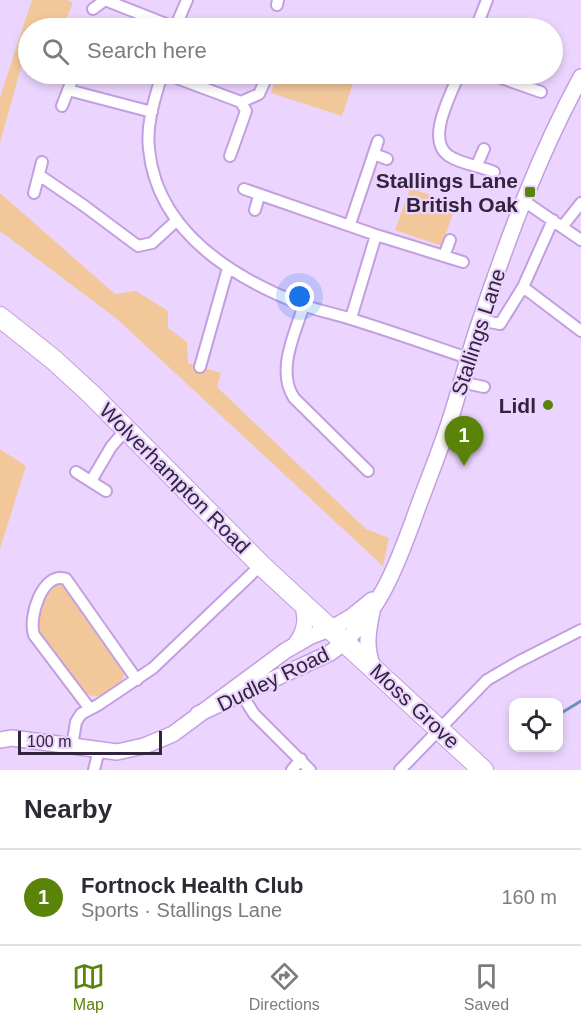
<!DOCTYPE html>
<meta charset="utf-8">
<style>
body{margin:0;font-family:Arial,sans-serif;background:#f2f2f3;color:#2b2b33}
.controls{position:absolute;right:18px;bottom:18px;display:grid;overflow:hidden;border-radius:12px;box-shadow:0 3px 9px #0003}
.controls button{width:54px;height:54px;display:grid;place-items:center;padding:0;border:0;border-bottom:2px solid #e1e1e2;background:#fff;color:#2b2b33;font:30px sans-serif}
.scale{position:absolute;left:18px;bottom:15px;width:144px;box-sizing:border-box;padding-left:6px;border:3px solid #32243e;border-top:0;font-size:16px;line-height:21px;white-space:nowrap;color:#32243e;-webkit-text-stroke:4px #ebd5fe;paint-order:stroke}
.you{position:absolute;left:300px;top:297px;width:21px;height:21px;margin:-15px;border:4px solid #fff;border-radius:50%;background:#1a73e8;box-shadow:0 0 0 9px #1a73e833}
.badge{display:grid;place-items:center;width:39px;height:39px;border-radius:50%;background:#598309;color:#fff;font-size:20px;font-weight:700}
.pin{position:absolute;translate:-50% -50px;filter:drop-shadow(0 2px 3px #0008)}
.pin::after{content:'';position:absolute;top:32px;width:21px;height:18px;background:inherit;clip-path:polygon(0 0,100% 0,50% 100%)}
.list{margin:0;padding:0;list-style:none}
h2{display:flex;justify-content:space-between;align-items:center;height:78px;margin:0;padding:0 24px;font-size:26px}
h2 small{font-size:20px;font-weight:400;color:#7c7c81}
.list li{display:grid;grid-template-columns:39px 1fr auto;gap:18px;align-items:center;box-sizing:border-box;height:96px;padding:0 24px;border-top:2px solid #e1e1e2}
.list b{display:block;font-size:22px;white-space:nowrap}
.list p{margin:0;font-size:20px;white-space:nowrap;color:#7c7c81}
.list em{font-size:20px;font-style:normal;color:#7c7c81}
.icon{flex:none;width:33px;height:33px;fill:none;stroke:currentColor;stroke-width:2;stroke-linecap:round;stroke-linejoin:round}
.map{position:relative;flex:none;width:581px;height:770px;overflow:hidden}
.search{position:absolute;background:#fff;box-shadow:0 3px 9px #0003;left:18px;right:18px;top:18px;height:66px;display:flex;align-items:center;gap:15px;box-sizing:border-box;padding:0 21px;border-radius:33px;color:#7c7c81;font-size:22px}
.sheet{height:174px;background:#fff}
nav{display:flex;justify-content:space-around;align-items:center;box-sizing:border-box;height:84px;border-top:2px solid #e1e1e2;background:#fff;font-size:16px;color:#7c7c81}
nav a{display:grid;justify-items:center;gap:3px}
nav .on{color:#598309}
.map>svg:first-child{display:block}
.green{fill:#f2c89b}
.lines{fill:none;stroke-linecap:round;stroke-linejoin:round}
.stream{stroke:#6b90c1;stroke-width:3}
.street-casing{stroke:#c29fe0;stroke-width:14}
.secondary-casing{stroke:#c29fe0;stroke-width:18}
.highway-casing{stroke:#c29fe0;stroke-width:22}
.street{stroke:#fff;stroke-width:10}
.secondary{stroke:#fff;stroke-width:15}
.highway{stroke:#fff;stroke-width:20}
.poi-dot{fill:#598309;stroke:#ebd5fe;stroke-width:2}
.labels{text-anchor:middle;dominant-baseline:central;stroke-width:4.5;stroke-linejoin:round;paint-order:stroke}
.poi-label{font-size:21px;font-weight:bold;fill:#32243e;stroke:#ebd5fe;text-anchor:end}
.street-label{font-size:21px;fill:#32243e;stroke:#ebd5fe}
</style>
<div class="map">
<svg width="581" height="770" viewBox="0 0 581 770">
<rect width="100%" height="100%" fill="#ebd5fe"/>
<!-- green -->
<path class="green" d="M32 0H67L73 3 62 28H28V42L0 143V97Z
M277 74H356L342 116 271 93Z
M410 188 456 204 442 246 395 230Z
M0 193 115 294 136 291 168 311V328L187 342 188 363 221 373 217 387 366 529 389 538 383 566 117 319 0 231Z
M0 449 26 466 0 549Z
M64 583 126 669C120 692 104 703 82 692L36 628 45 593 49 584Z"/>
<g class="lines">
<!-- stream -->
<path class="stream" d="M558 715 581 701"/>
<defs>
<path id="street" d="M105 0 176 28
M277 5 278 0
M93 9 105 0
M175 28 187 0
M476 28 487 0
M162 74C155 98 146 123 149 149 157 232 233 278 303 305 319 311 336 314 351 319 390 331 429 345 468 358
M166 74 241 102
M459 74C451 95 425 140 449 156 461 164 480 166 494 172
M490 74 541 92
M68 90 152 112
M62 106 74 75
M374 154 387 159
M230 156 246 111 241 102 259 94 268 74
M477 165 484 149
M39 175 83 205 138 246 152 243 177 220
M244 189 376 235
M34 193 42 162
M524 201 581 240
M255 210 259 196
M553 220 523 287 581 331
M350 224 378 141
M562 227 581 203
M444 256 450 240
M304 305C295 333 276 371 294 398L368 471
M351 318 376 235 463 262
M480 320 500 324 523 287
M200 367 228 268
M461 382 484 387
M76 472 106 491
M91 481 111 447 127 428
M242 695 254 714 310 770
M90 709 34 635C28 618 42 571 66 579L137 680
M72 746 76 722 81 714 98 705 153 668 261 565
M94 770 99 750
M292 770 301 759
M400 770 487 680 518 662 581 630"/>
<path id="secondary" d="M372 612C368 631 365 648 373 667
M295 645C306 631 308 617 301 601
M198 714 330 653C379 619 399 560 418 507 428 480 439 453 448 426 460 391 468 355 480 321 508 238 539 154 581 77
M0 740 12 738 117 752 144 746 173 734 285 651 311 636 332 628 351 617 372 600"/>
<path id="highway" d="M0 317 54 360 91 394 261 565 483 770"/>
</defs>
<!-- street casing -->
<use href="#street" class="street-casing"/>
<!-- secondary casing -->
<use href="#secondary" class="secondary-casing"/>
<!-- highway casing -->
<use href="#highway" class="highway-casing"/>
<!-- street -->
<use href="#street" class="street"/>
<!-- secondary -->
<use href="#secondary" class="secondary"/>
<!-- highway -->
<use href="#highway" class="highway"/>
</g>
<!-- markers -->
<g class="poi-dot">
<rect x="524" y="186" width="12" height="12" rx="3"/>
<circle cx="548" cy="405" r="6"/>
</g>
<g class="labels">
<!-- poi labels -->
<g class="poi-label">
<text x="518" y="180">Stallings Lane<tspan x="518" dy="24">/ British Oak</tspan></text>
<text x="536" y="405">Lidl</text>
</g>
<!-- street labels -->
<g class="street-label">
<text transform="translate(478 332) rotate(-72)">Stallings Lane</text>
<text transform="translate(175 478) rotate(45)">Wolverhampton Road</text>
<text transform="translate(273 679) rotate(-26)">Dudley Road</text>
<text transform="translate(415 706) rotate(43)">Moss Grove</text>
</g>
</g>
</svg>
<div class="controls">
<button><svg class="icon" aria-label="locate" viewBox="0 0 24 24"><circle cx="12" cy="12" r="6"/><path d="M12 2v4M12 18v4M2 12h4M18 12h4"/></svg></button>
</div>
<div class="scale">100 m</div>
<div class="you"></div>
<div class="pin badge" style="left:464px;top:466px">1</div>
<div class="search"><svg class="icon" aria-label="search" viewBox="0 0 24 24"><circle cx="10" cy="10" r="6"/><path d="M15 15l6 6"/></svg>Search here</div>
</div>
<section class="sheet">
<h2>Nearby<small></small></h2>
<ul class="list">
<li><span class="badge">1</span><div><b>Fortnock Health Club</b><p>Sports · Stallings Lane</p></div><em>160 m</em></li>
</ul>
</section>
<nav>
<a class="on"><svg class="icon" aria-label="map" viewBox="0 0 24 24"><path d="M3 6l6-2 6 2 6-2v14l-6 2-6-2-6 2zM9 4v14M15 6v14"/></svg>Map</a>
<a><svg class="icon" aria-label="directions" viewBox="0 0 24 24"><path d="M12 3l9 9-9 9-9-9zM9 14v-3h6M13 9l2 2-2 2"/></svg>Directions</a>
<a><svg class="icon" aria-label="saved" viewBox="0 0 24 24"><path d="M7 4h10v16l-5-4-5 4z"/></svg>Saved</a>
</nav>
